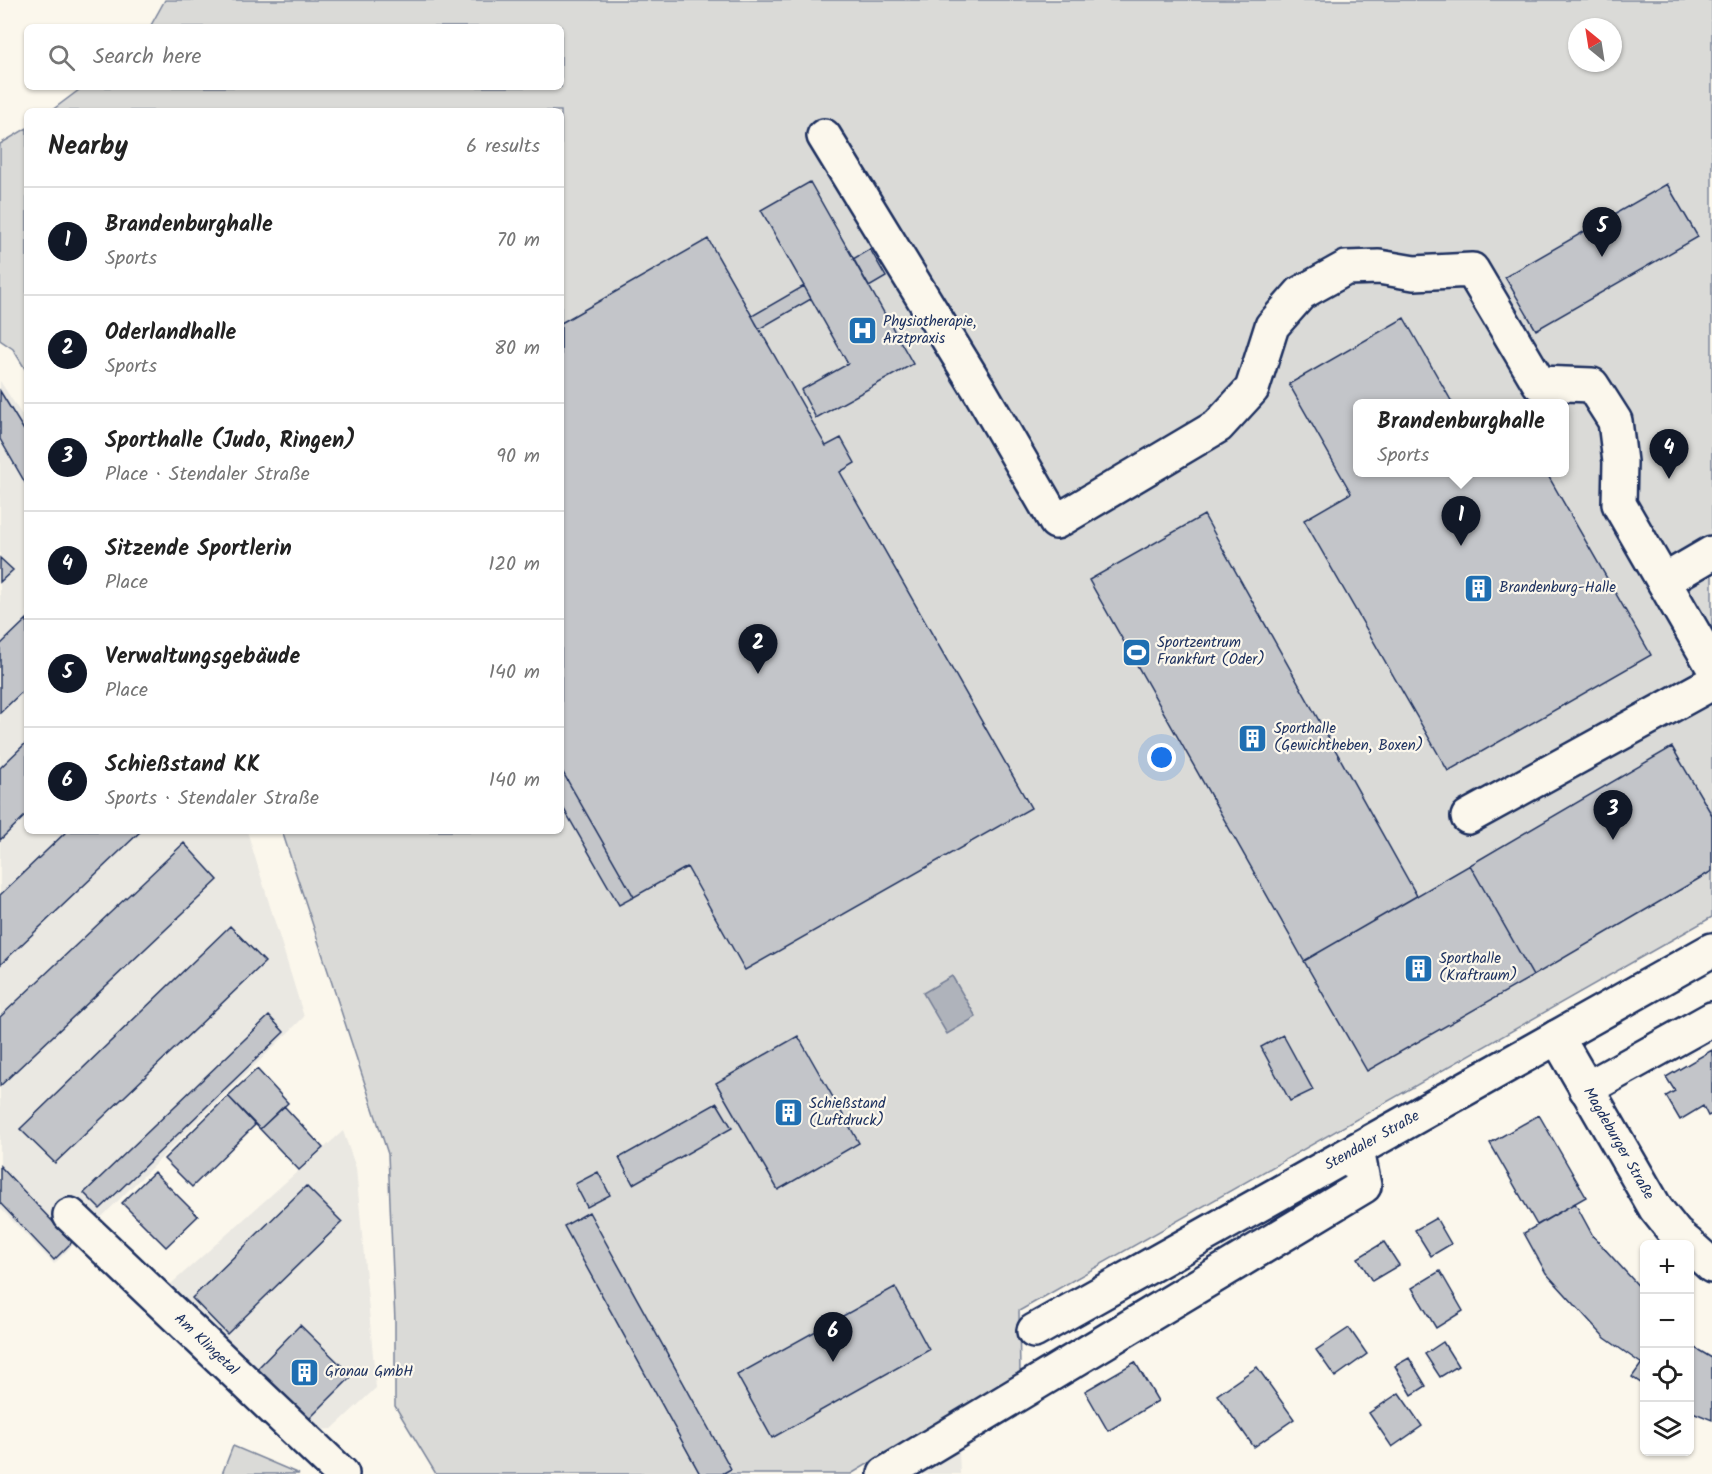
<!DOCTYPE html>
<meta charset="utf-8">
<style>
body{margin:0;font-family:Kalam,sans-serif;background:#f2f2f2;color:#222}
.controls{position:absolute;right:18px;bottom:18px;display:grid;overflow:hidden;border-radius:9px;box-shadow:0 2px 4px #0004}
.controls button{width:54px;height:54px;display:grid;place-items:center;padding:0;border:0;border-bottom:2px solid #e0e0e0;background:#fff;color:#222;font:30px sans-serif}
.compass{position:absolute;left:1568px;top:18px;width:54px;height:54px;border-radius:50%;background:#fff;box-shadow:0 2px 4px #0004;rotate:330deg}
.you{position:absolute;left:1162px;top:758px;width:21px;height:21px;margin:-15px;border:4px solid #fff;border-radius:50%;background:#1a73e8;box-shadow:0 0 0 9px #1a73e833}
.badge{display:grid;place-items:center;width:39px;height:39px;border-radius:50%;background:#111827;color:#fff;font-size:20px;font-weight:700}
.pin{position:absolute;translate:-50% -50px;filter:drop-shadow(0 2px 3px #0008)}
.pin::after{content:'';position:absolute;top:32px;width:21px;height:18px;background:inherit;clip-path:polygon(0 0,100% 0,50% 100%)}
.popup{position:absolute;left:1353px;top:399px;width:216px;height:78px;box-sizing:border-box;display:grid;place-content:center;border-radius:9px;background:#fff;filter:drop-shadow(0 2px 4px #0005);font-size:20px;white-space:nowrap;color:#767676}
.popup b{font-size:22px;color:#222}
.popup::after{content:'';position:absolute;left:50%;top:100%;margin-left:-12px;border:12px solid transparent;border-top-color:#fff}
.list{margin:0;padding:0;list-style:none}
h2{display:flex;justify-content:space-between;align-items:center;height:78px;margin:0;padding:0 24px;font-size:26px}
h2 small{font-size:20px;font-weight:400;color:#767676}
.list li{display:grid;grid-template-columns:39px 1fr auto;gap:18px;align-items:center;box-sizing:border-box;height:108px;padding:0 24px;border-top:2px solid #e0e0e0}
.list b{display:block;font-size:22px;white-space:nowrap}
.list p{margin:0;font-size:20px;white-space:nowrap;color:#767676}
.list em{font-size:20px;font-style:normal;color:#767676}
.icon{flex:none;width:33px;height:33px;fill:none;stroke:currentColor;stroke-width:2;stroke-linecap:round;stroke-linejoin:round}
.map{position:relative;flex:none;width:1712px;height:1474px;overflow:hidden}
.search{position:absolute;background:#fff;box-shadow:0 2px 4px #0004;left:24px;top:24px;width:540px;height:66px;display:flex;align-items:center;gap:15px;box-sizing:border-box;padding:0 21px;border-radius:9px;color:#767676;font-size:22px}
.panel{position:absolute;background:#fff;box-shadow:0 2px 4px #0004;left:24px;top:108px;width:540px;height:726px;border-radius:9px}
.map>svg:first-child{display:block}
.built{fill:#eae8e2}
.green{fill:#dadad7;stroke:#7a849a;stroke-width:1.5;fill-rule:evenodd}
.water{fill:#afb3bb;stroke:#747e96;stroke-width:1.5}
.building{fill:#c3c5c9;stroke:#1b2f5e;stroke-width:1.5}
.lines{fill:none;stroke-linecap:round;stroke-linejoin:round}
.minor-casing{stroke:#1b2f5e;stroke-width:38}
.minor{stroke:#fbf7ec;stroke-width:33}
.labels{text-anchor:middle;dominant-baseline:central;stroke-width:4.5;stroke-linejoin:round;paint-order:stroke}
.poi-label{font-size:15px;fill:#1b2f5e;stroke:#fbf7ec;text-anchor:start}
.street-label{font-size:15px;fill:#1b2f5e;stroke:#fbf7ec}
</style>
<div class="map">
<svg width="1712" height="1474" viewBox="0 0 1712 1474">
<rect width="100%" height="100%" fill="#fbf7ec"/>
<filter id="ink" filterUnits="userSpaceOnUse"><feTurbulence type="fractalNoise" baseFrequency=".0167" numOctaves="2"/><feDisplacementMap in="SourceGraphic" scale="12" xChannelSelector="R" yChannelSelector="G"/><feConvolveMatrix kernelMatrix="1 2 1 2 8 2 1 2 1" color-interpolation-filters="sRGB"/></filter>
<g filter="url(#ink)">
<!-- built -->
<path class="built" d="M0 381 27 423V831H247L304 1017 54 1264 0 1208Z
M343 1131 356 1168 376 1388 332 1429 314 1430 171 1284Z
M959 1450 960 1474H918Z"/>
<!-- green -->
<path class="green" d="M165 0H1712V917L1019 1311 1020 1373 851 1474H703L590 1272 700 1474H436L395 1406V1322L388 1154 282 831H561V111H51L83 87H561V27H150ZM1577 27H1613V63H1577ZM1358 404H1564V472H1358Z
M27 128V372L13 349 0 340V144Z
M233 1446 299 1474H222Z"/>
<!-- water -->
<path class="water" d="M952 976 976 1017 947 1034 923 993Z"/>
<!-- building -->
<path class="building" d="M810 182 913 364 816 418 801 390 848 364 761 210Z
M1667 184 1698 237 1536 330 1505 277Z
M708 239 826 446 841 438 855 463 840 472 1031 808 745 970 687 867 634 897 561 769V323Z
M870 249 886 277 869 287 853 259Z
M804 286 811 299 759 329 752 316Z
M1404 318 1453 404H1358V472H1546L1651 655 1448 771 1304 520 1351 493 1289 384Z
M0 391 27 435V486L0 439Z
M1204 515 1417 896 1304 961 1089 580Z
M0 558 13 570 0 582Z
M27 619V687L0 713V645Z
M27 742V814L0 840V768Z
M1672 747 1712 815V871L1533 976 1470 865Z
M561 769 634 897 619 905 561 804Z
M67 831H141L0 965V895Z
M184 843 218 880 0 1086V1017Z
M1470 865 1533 976 1367 1071 1304 961Z
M230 926 265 962 55 1163 20 1129Z
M269 1016 284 1032 100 1209 84 1193Z
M1283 1035 1313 1090 1290 1101 1261 1047Z
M798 1036 859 1143 778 1190 716 1083Z
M1712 1050V1114L1708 1116 1703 1106 1680 1120 1666 1096 1675 1091 1666 1077Z
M257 1069 288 1103 260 1129 228 1096Z
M228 1096 255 1125 192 1187 164 1159Z
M717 1103 732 1128 633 1184 619 1158Z
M284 1106 323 1148 299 1170 260 1129Z
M1539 1115 1586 1197 1537 1225 1490 1143Z
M0 1166 72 1242 54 1260 0 1203Z
M154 1172 198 1216 166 1247 122 1203Z
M598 1172 610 1195 587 1207 575 1184Z
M306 1186 342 1222 227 1334 192 1298Z
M1575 1203 1593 1236 1644 1292V1360L1642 1364 1605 1338 1546 1273 1524 1233Z
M589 1212 731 1469 722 1474H700L564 1226Z
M1436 1218 1451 1244 1431 1256 1415 1230Z
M1384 1242 1399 1265 1372 1281 1358 1258Z
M1440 1271 1463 1311 1436 1328 1412 1288Z
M895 1287 929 1350 772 1438 737 1375Z
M300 1325 352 1376 308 1420 257 1369Z
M1349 1328 1367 1354 1335 1377 1316 1350Z
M1443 1342 1458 1366 1440 1377 1425 1354Z
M1690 1345 1712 1358V1420L1690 1411Z
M1409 1358 1426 1386 1412 1395 1395 1366Z
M1644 1360V1385L1632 1377Z
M1135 1362 1158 1401 1108 1431 1085 1391Z
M1257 1367 1294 1419 1254 1447 1217 1395Z
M1399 1393 1422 1426 1392 1447 1369 1413Z"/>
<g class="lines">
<defs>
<g id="minor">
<path d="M824 136 980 391 1056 522 1218 426 1252 389 1272 326 1301 293 1346 268 1379 267 1414 273 1472 270 1539 383 1592 385 1615 421 1620 462 1619 504 1712 665"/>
<path d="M1664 581 1712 553"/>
<path d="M1468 817 1712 683"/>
<path id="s1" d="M1557 1037 1656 1209 1676 1234 1688 1244"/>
<path d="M1586 1089 1712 1019"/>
<path id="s2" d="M70 1215 342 1474"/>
<path d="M1690 1246 1712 1266"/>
<path id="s3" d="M1034 1331 1712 950"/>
<path d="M885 1474 1364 1186 1357 1150"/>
</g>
</defs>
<!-- minor casing -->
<use href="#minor" class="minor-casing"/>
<!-- minor -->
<use href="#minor" class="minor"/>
</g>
</g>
<!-- icons -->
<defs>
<symbol id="hospital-square" viewBox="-11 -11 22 22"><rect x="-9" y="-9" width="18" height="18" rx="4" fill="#1f6fb2" stroke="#fbf7ec"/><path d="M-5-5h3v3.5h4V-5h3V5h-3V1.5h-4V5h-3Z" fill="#fff"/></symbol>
<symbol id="building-square" viewBox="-11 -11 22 22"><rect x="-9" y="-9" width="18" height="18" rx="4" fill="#1f6fb2" stroke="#fbf7ec"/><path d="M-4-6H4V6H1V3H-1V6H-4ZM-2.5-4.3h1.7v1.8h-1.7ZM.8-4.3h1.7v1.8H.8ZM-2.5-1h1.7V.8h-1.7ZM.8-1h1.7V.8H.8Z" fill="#fff"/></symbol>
<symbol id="stadium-square" viewBox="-11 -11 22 22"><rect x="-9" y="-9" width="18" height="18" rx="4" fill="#1f6fb2" stroke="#fbf7ec"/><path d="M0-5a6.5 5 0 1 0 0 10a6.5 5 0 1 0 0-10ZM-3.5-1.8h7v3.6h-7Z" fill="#fff"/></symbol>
</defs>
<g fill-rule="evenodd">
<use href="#hospital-square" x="846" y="314" width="33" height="33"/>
<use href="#building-square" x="1462" y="572" width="33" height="33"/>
<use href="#stadium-square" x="1120" y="636" width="33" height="33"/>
<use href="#building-square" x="1236" y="722" width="33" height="33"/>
<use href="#building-square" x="1402" y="952" width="33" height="33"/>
<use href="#building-square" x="772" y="1096" width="33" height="33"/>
<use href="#building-square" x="288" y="1356" width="33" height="33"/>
</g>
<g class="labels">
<!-- poi labels -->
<g class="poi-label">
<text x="883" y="322">Physiotherapie,<tspan x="883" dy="17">Arztpraxis</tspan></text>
<text x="1499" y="588">Brandenburg-Halle</text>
<text x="1157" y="643">Sportzentrum<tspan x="1157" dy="17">Frankfurt (Oder)</tspan></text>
<text x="1274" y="729">Sporthalle<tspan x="1274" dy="17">(Gewichtheben, Boxen)</tspan></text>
<text x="1439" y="959">Sporthalle<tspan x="1439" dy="17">(Kraftraum)</tspan></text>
<text x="809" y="1104">Schießstand<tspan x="809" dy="17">(Luftdruck)</tspan></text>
<text x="325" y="1372">Gronau GmbH</text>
</g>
<!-- street labels -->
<g class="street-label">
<text stroke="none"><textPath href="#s3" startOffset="388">Stendaler Straße</textPath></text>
<text stroke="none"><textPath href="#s1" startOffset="123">Magdeburger Straße</textPath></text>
<text stroke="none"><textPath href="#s2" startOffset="188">Am Klingetal</textPath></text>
</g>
</g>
</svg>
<div class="controls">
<button>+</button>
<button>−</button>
<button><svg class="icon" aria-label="locate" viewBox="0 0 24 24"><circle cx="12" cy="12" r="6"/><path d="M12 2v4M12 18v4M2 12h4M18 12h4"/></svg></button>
<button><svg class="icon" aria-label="layers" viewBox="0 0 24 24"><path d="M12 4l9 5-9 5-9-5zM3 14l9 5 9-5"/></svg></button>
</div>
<svg class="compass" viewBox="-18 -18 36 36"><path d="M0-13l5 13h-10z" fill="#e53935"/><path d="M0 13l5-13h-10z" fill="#767676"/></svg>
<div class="you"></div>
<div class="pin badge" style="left:1461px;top:546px">1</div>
<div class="popup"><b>Brandenburghalle</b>Sports</div>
<div class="pin badge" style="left:758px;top:674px">2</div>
<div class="pin badge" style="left:1613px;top:840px">3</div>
<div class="pin badge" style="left:1669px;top:479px">4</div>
<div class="pin badge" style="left:1602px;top:257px">5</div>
<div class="pin badge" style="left:833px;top:1362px">6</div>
<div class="search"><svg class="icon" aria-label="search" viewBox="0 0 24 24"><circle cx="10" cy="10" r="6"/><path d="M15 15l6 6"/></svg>Search here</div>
<section class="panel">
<h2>Nearby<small>6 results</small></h2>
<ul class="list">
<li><span class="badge">1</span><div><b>Brandenburghalle</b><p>Sports</p></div><em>70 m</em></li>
<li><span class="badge">2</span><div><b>Oderlandhalle</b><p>Sports</p></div><em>80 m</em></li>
<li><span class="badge">3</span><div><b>Sporthalle (Judo, Ringen)</b><p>Place · Stendaler Straße</p></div><em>90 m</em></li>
<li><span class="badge">4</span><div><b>Sitzende Sportlerin</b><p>Place</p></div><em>120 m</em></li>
<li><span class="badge">5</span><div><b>Verwaltungsgebäude</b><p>Place</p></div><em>140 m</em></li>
<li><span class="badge">6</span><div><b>Schießstand KK</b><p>Sports · Stendaler Straße</p></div><em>140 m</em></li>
</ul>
</section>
</div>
